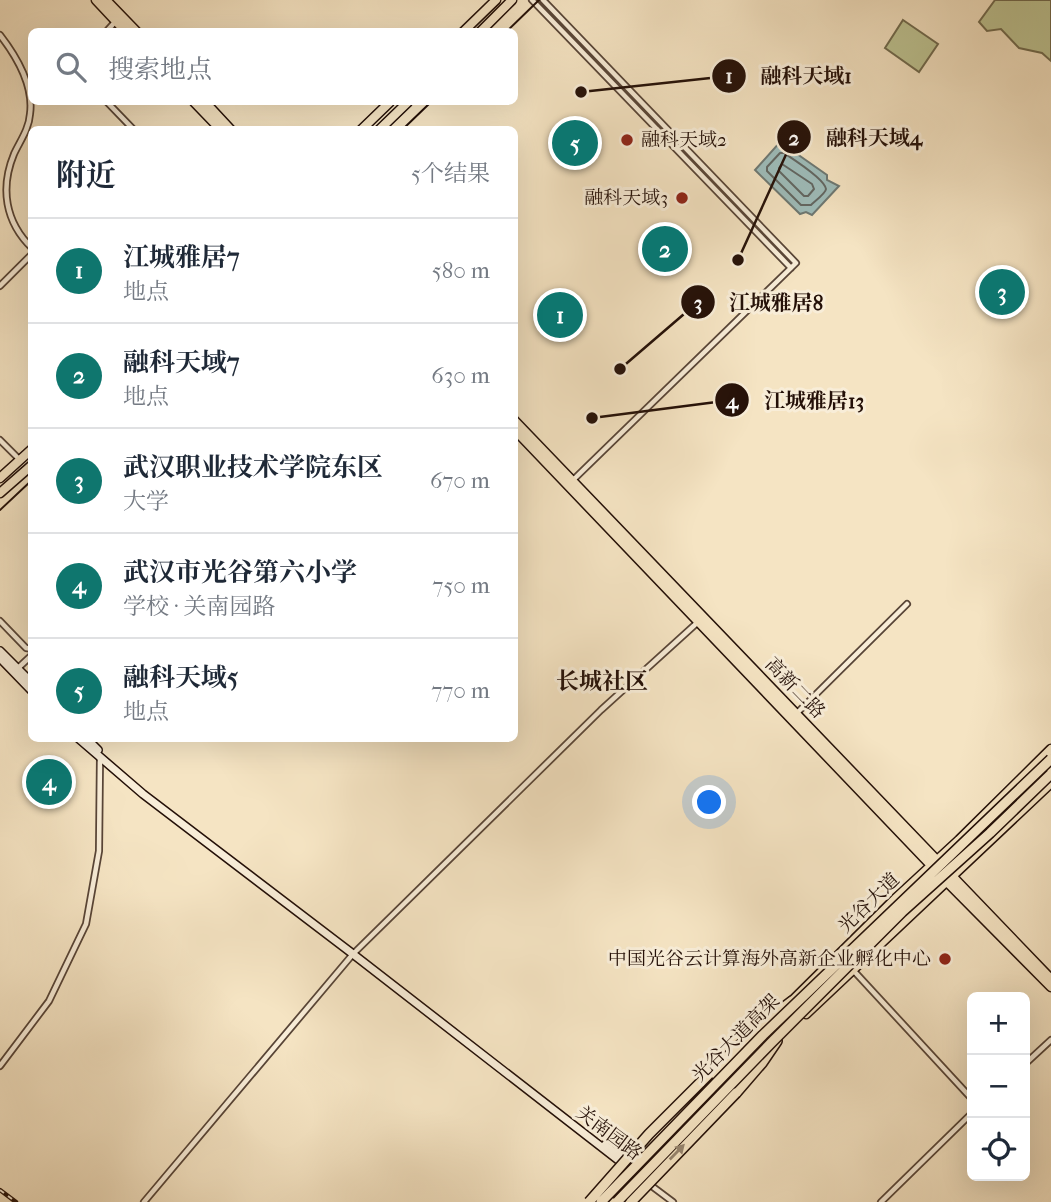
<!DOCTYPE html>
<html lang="zh">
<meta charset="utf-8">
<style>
body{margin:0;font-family:"IM FELL French Canon","Noto Serif SC",serif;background:#f6f6f7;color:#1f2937}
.controls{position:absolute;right:21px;bottom:21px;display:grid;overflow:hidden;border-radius:10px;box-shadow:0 7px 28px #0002}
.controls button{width:63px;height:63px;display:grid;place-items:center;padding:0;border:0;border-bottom:2px solid #e0e1e3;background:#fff;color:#1f2937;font:35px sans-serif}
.you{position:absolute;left:710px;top:803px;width:24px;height:24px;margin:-18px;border:5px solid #fff;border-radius:50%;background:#1a73e8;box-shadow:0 0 0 10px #1a73e833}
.badge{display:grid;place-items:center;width:46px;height:46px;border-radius:50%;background:#0f766e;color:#fff;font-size:23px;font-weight:700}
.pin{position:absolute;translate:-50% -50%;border:4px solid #fff;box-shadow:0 2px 7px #0006}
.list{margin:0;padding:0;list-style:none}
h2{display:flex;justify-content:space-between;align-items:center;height:91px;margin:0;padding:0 28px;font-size:30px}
h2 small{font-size:23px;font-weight:400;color:#747a83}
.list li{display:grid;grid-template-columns:46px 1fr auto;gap:21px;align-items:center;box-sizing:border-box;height:105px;padding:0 28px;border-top:2px solid #e0e1e3}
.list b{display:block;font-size:26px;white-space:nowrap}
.list p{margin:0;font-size:23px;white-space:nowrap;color:#747a83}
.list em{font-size:23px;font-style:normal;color:#747a83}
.icon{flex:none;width:38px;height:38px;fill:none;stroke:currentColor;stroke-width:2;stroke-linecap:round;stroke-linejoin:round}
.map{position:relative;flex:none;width:1051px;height:1202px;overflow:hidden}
.search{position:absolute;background:#fff;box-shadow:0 7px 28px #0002;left:28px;top:28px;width:490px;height:77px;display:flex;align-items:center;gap:18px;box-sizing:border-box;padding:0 24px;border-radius:10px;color:#747a83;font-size:26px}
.panel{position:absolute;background:#fff;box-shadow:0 7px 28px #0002;left:28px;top:126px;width:490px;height:616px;border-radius:10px}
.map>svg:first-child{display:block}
.green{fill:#bdc493;stroke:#706a4e;stroke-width:2}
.water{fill:#9ebdbb;stroke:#6d7873;stroke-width:2}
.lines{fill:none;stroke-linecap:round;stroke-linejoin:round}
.shore{stroke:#616662;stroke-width:2}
.street-casing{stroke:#584537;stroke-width:8}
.secondary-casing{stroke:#241008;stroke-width:10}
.primary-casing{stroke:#241008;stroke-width:11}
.highway-casing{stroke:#241008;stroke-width:12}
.street{stroke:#f8edd8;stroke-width:4.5}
.secondary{stroke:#f8edd8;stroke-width:7}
.primary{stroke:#f5e4c3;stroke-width:8}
.highway{stroke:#f5e4c3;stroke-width:9}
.tram{stroke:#241008;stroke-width:2}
.rail-casing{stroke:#241008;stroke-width:4.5}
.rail{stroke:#f8edd8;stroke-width:2;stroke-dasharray:5;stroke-linecap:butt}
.highway-bridge-casing{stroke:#241008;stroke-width:12;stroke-linecap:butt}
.highway-bridge{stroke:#f5e4c3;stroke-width:9}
.oneway{fill:#97856f}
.poi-dot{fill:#8f2418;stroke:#f8edd8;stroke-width:2.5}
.labels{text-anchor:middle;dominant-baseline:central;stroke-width:6;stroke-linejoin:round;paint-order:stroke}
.poi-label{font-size:19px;fill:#241008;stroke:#f8edd8;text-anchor:end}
.street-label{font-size:19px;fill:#241008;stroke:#f8edd8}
.quarter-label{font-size:23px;font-weight:bold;fill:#241008;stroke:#f8edd8}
.leader{fill:none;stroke:#241008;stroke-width:2.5}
.callout-dot{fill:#241008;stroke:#f8edd8;stroke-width:2.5}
.mark-label{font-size:21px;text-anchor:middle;font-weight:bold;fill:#fff}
.callout-label{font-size:21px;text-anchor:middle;font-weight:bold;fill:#241008;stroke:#f8edd8;stroke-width:6;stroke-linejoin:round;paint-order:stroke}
</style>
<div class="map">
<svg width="1051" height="1202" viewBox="0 0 1051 1202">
<rect width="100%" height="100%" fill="#f5e4c3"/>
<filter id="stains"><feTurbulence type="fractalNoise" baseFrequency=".00286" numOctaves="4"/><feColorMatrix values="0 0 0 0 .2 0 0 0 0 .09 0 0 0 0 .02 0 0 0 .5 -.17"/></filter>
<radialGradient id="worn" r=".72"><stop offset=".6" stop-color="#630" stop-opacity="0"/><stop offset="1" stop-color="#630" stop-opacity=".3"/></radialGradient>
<!-- green -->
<path class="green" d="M995 0H1051V61L1042 53 1019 48 1001 29 987 31 979 22Z
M903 20 938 44 919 72 885 48Z"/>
<!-- water -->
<path class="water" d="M780 142 827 175V180L839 186 812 215 806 212 800 214 755 170Z"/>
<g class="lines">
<!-- shore -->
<path class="shore" d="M780 153H784C793 159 825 179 826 189 826 193 814 202 811 205H801L767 171V167Z
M782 164 812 184 814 189 808 196H804L779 171V168Z"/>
<defs>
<path id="street" d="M532 0 791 268
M543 0 796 263 571 482
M106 32 115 22
M0 35C17 57 34 85 30 114 29 129 20 141 14 154 0 188 5 222 32 248
M107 102 134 130
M0 286 32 254
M0 440 19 459
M0 621 26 648 32 649
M17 669 32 655
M797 713 907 604
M853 970 972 1099
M1025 1064 1051 1040
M0 1066 49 1001 86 924 99 851 100 757
M649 1184 673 1202
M144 1202 353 954 601 710 698 622
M881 1202 972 1113"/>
<path id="secondary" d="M0 651 32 683
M0 658 32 691
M78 738 143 794 349 951 635 1173
M86 738 98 750
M605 1145 628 1163"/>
<path id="primary" d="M96 0 126 32
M106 0 137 32
M463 32 496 0
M480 32 512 0
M194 102 221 130
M205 102 231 130
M361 130 390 102
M379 130 408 102
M514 420 1051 979
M514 429 946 881 1051 987
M0 478 32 449
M0 493 32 465
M790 1003 895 899 959 840 1051 749
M806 1014 1051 783
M703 1086 765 1027
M642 1148 694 1095
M632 1181 669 1143"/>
<path id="highway" d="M709 1074 763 1023 792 1001
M736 1093 762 1063 777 1041"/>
</defs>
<!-- street casing -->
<use href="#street" class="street-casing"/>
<!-- secondary casing -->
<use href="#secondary" class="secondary-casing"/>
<!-- primary casing -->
<use href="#primary" class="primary-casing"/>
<!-- highway casing -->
<use href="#highway" class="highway-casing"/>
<!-- street -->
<use href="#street" class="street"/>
<!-- secondary -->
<use href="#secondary" class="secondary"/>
<!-- primary -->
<use href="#primary" class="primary"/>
<!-- highway -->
<use href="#highway" class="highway"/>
<!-- tram -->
<path class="tram" d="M506 32 539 0
M402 130 431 102
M0 510 32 480"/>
<defs>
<path id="rail" d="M0 1190 16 1202"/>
</defs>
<!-- rail casing -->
<use href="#rail" class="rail-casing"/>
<!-- rail -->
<use href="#rail" class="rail"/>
<defs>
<path id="highway-bridge" d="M589 1202 649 1134 709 1074
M601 1202 763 1035 1051 759
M617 1202 771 1043 902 912 990 833 1051 774
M631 1202 736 1093"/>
</defs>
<!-- highway-bridge casing -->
<use href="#highway-bridge" class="highway-bridge-casing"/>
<!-- highway-bridge -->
<use href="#highway-bridge" class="highway-bridge"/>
</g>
<!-- one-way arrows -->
<defs><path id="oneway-solid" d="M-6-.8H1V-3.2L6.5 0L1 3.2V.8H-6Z" transform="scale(1.75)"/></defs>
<use class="oneway" href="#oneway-solid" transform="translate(677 1152) rotate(-46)"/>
<!-- markers -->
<g class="poi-dot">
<circle cx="627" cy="140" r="7"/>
<circle cx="682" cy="198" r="7"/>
<circle cx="945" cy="959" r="7"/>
</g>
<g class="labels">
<!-- poi labels -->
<g class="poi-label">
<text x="641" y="140" text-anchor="start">融科天域2</text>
<text x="668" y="198">融科天域3</text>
<text x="931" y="959">中国光谷云计算海外高新企业孵化中心</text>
</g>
<!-- street labels -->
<g class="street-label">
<text transform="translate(795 688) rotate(46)">高新二路</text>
<text transform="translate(869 903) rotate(-44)">光谷大道</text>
<text transform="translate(736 1038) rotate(-45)">光谷大道高架</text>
<text transform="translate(609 1133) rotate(37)">关南园路</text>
</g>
<!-- quarter labels -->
<g class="quarter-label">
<text x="602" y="681">长城社区</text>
</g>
</g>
<!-- callouts -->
<path class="leader" d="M581 92L729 76M738 260L794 137M620 369L698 302M592 418L732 400"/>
<g class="callout-dot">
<circle cx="581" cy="92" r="7"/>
<circle cx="738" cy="260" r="7"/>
<circle cx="620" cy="369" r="7"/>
<circle cx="592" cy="418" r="7"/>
<circle cx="729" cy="76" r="18"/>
<circle cx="794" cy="137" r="18"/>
<circle cx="698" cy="302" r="18"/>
<circle cx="732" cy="400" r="18"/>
</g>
<g class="mark-label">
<text x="729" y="83">1</text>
<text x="794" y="145">2</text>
<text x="698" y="310">3</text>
<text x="732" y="408">4</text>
</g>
<g class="callout-label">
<text x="806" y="83">融科天域1</text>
<text x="874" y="145">融科天域4</text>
<text x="776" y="310">江城雅居8</text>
<text x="814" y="408">江城雅居13</text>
</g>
<rect width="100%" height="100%" filter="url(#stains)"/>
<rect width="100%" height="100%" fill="url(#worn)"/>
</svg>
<div class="controls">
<button>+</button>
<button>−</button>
<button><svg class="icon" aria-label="locate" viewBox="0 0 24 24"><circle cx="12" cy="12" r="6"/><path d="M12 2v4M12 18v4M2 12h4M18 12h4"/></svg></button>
</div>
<div class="you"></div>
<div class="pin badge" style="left:560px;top:315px">1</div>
<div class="pin badge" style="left:665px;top:249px">2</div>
<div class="pin badge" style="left:1002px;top:292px">3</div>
<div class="pin badge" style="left:49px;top:782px">4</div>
<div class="pin badge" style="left:575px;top:143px">5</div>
<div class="search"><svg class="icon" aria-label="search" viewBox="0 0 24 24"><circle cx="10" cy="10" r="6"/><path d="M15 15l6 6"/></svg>搜索地点</div>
<section class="panel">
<h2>附近<small>5个结果</small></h2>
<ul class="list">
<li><span class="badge">1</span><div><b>江城雅居7</b><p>地点</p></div><em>580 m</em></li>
<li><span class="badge">2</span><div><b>融科天域7</b><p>地点</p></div><em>630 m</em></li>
<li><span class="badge">3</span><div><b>武汉职业技术学院东区</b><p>大学</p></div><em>670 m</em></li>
<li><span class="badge">4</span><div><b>武汉市光谷第六小学</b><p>学校 · 关南园路</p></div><em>750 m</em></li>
<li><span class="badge">5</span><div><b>融科天域5</b><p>地点</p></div><em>770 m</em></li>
</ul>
</section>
</div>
